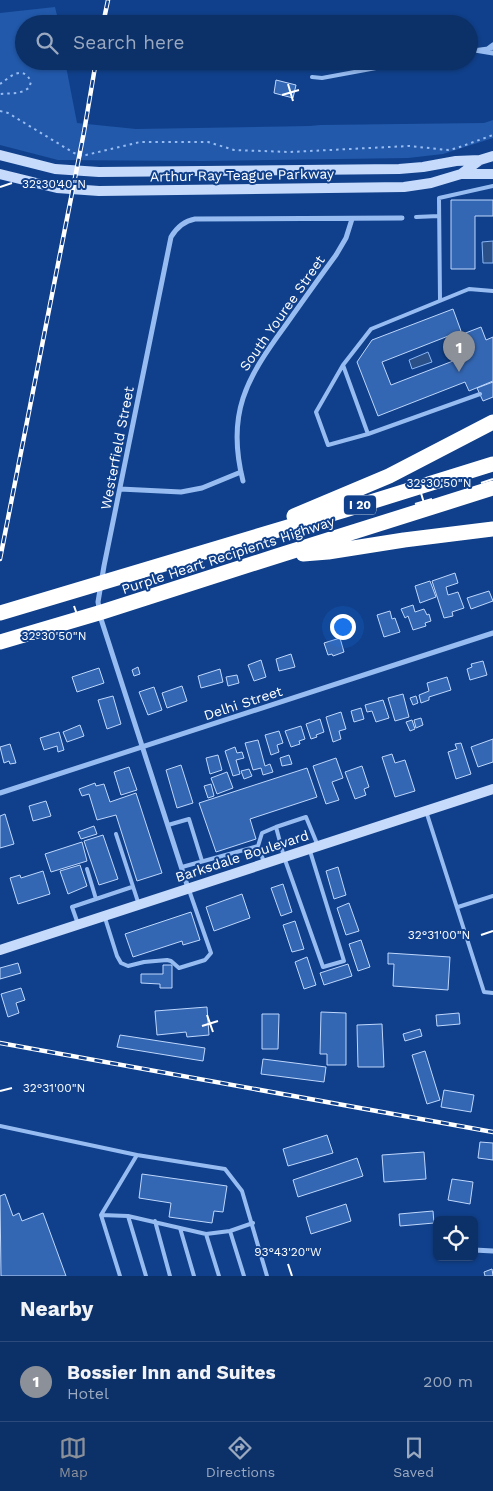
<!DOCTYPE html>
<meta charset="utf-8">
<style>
body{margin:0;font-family:"Work Sans",sans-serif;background:#1a3c71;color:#f1f3f6}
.controls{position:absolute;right:15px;bottom:15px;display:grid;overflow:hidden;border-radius:8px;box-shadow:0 1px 4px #0004}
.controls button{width:45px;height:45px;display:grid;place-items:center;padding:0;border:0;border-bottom:1px solid #2c4b7c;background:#0c3068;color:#f1f3f6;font:25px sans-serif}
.you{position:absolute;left:342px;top:626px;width:18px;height:18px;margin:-12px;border:4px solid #fff;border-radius:50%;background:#1a73e8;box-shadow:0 0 0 8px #1a73e833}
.badge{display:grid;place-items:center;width:32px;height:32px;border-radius:50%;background:#8c9099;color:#fff;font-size:16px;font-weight:700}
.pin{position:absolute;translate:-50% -41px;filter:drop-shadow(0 1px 2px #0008)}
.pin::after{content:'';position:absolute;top:26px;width:18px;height:15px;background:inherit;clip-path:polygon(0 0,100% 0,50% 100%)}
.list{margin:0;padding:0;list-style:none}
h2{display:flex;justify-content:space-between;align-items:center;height:65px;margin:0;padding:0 20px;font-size:21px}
h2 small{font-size:16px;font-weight:400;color:#9aa9c0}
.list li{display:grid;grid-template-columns:32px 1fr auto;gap:15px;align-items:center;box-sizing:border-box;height:80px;padding:0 20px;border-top:1px solid #2c4b7c}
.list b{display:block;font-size:19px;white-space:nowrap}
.list p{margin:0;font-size:16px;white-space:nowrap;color:#9aa9c0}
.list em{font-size:16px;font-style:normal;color:#9aa9c0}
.icon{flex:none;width:28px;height:28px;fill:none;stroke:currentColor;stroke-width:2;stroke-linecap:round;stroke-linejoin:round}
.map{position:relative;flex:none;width:493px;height:1276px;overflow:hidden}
.search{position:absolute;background:#0c3068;box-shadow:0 1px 4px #0004;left:15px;right:15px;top:15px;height:55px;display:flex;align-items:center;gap:12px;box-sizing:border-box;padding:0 18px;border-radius:28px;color:#9aa9c0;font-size:19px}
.sheet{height:145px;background:#0c3068}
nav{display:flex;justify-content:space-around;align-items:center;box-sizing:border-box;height:70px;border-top:1px solid #2c4b7c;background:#0c3068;font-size:14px;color:#9aa9c0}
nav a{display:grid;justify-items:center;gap:2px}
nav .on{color:#8c9099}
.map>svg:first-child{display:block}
.green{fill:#2259ab}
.water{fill:#2b4f87;stroke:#88b6f6}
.building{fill:#3467b3;stroke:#bed7fd}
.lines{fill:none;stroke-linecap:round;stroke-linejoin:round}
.path{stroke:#97bcf2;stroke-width:2;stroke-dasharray:2.5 4;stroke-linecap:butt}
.lane{stroke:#97bcf2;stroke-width:4}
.street{stroke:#97bcf2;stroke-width:5}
.secondary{stroke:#c6dafc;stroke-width:10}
.highway{stroke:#fff;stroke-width:15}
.rail-casing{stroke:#fff;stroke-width:4.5}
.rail{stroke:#10408b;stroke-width:2.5;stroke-dasharray:8;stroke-linecap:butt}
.ticks{fill:none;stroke:#fff;stroke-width:2}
.labels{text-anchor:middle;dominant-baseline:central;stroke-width:4;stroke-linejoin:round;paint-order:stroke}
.shield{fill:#10408b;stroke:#b7c6dc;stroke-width:1}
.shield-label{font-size:12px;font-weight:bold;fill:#fff}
.street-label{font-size:14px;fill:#fff;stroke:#10408b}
.ticks-label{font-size:12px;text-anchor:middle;fill:#fff;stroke:#10408b;stroke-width:4;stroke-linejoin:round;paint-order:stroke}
</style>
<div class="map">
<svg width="493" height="1276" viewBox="0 0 493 1276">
<rect width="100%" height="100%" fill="#10408b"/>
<!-- green -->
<path class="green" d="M55 7 59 24H24V61H65L77 123 136 129 310 126 320 125 484 123 493 120V138L443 154 408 158 202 161 58 160 0 145V13Z"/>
<!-- water -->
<path class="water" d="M493 241V263H483L482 242Z
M428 352 432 362 412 369 409 360Z"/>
<!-- building -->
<path class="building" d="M276 80 296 85 293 98 274 93Z
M451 200H493V216H475V269H451Z
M453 309 461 331 382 362 391 385 453 361 445 341 481 327 486 340 493 337V381L469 391 465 382 378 416 357 362 372 340Z
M493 382V397L483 401 477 388Z
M455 573 458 583 446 587 448 595 458 592 464 608 452 612 453 616 444 618 432 581Z
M430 581 436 597 420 603 415 586Z
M489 591 493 601 471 609 467 598Z
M413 605 415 612 424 609 427 615 429 614 431 621 425 623 426 626 413 630 408 616 405 618 401 609Z
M390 611 392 619 395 618 400 632 384 637 377 615Z
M340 638 344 652 333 656 332 654 328 655 324 643Z
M291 654 295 667 279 671 276 659Z
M261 660 266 677 254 681 248 665Z
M483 661 487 675 470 680 467 669 472 667 471 664Z
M138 667 140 674 134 676 132 670Z
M99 668 104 683 77 692 72 677Z
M220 669 223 682 201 688 198 676Z
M237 675 239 683 228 686 226 677Z
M447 677 451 690 429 697V700L421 703 419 695 429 691 427 683Z
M182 686 187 701 167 708 162 693Z
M154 687 162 710 148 715 139 692Z
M403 694 409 717 395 721 388 698Z
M113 696 121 724 107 729 98 700Z
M416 696 418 703 413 705 410 698Z
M383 700 389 718 376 722 372 711 367 712 365 705Z
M361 708 364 719 354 722 351 711Z
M341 712 346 729 339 731 341 739 333 742 326 717Z
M421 718 423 725 416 728 414 720Z
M320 719 324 732 316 735 317 737 311 739 306 724Z
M412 720 415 729 410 731 406 722Z
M80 725 84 736 67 742 63 732Z
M301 726 305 739 299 741 300 744 291 747 285 731Z
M279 731 283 743 277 745 279 752 271 755 265 735Z
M59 732 64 750 58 752 57 746 44 750 40 738Z
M493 739V762L478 767 471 747Z
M258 740 265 766 270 764 273 772 263 775 261 768 253 770 245 743Z
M461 743 471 774 456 779 448 752 457 749 455 744Z
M10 744 16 763 10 764 9 761 4 763 0 747Z
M235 747 237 753 242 752 244 758 236 760 240 774 233 776 225 751Z
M392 754 395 763 405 760 415 791 395 797 382 757Z
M218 755 222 770 210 774 206 758Z
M289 755 292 764 282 766 280 758Z
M336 758 343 778 332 782 339 800 326 804 313 766Z
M181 765 193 803 177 808 166 770Z
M362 766 369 787 364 789 366 795 355 799 345 772Z
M129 767 137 790 121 795 114 772Z
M307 768 317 797 250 819 256 839 216 852 199 803Z
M249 769 252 776 244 779 241 771Z
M227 772 233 788 217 794 211 778Z
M95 783 96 786 104 784 110 802 136 793 162 873 137 881 116 815 97 820 89 794 82 796 79 789Z
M211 784 214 796 208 798 204 786Z
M46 801 51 816 33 821 29 806Z
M5 814 14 844 0 848V816Z
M94 826 97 834 81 839 78 832Z
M103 835 118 879 99 885 84 841Z
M82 842 87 861 51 872 45 854Z
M80 865 87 886 68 894 60 871Z
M338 867 346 895 334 899 326 871Z
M43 871 50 894 18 904 10 878 20 875 21 878Z
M283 884 292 912 281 916 271 888Z
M242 894 250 918 214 931 206 907Z
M349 903 359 931 346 935 337 908Z
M191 912 200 940 183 945 182 941 133 957 125 934Z
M295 921 304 949 292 952 283 925Z
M361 940 370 967 358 971 349 944Z
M388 953 450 957 448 990 393 986 394 964H388Z
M307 957 316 985 304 989 295 962Z
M18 963 21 973 0 979V968Z
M348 964 352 976 324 985 320 973Z
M163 965H172V988H160V984L141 983V974H163Z
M21 988 25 1000 16 1003 19 1013 8 1017 1 994Z
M207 1007 209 1035 187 1037 186 1032 157 1035 155 1011Z
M321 1012 346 1013V1065H327V1054H320Z
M459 1013 460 1024 437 1026 436 1015Z
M262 1014H279L278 1049H262Z
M382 1024 384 1067H358L357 1025Z
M420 1029 422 1036 405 1041 403 1034Z
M120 1035 205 1048 203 1061 117 1047Z
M425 1051 440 1100 427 1104 412 1055Z
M263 1059 326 1067 324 1082 261 1074Z
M444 1090 474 1095 471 1112 441 1107Z
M327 1135 333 1153 288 1166 283 1149Z
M480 1142 493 1143V1160L478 1158Z
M424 1152 426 1179 384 1182 382 1155Z
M357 1158 363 1176 298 1197 293 1180Z
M142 1174 227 1186 223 1212 214 1211 212 1223 169 1217 171 1203 139 1198Z
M452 1179 473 1182 470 1204 448 1200Z
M5 1194 13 1216 19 1213 22 1221 43 1213 66 1276H1L0 1196Z
M346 1204 351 1221 311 1234 306 1217Z
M433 1211 434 1223 400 1226 399 1214Z
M492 1269 493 1276H485L484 1272Z"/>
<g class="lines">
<!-- path -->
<path class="path" d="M0 84C10 77 23 64 31 82L29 88 24 91 17 93 0 94
M0 111 8 113 74 153 82 156 140 142H208L234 150 290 152 409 146 448 150 457 148 493 135"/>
<!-- lane -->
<path class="lane" d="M469 51 492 48
M312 77 322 78 414 61
M416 217 439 216
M440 300 439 198 493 186
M343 365 316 412 328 445 368 434
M480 394 368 434 343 365 371 329 469 289 493 291
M426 811 484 992 493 993
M168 825 189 819 202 861
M116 834 139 905
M258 846 264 862
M310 851 344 961 323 967 284 857 276 827 306 817 318 846
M182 867 258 846 262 833 276 827
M87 869 96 899
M458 907 493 896
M105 918 117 956 121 963 128 966 144 962 167 960 171 961 179 968 205 960 211 953 189 890
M78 924 72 907 132 887
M0 1126 137 1155
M101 1215 128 1216 206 1234 230 1231 253 1223
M128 1216 146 1276
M155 1221 170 1276
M180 1228 194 1276
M230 1231 244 1276
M206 1234 219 1276
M120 1276 101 1215 137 1155 225 1169 242 1191 267 1276"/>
<!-- street -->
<path class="street" d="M489 48 493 45
M475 50 493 53
M243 481C226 414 246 379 285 326 302 302 319 278 336 255L346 238 352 219
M120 489 181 492 202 488 241 472
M0 793 493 633
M188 888 101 619 98 602 104 566 171 237C177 227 184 221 195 219L402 218
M474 1250 493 1251"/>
<!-- secondary -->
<path class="secondary" d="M0 155 55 169 99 172 399 169 423 167 456 161 480 160
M0 174 57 188 99 191 404 187 431 183 461 174 480 160 493 156
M461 174H493
M0 950 493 789"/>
<!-- highway -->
<path class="highway" d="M294 516 389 476 493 422
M303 554 328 552 404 540 493 529
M0 613 345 510 493 464
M0 642 102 612 277 556 493 488"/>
<defs>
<path id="rail" d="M103 24 108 0
M0 559 84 132 96 61
M0 1043 493 1132"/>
</defs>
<!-- rail casing -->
<use href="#rail" class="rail-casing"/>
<!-- rail -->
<use href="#rail" class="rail"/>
</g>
<!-- ticks -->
<path class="ticks" d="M288 84 293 101M282 95 299 90M0 187 12 183M481 483 493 479M421 493 426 510M415 504 432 499M74 606 80 623M69 617 85 612M0 639 12 635M481 935 493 931M207 1015 213 1032M202 1026 218 1021M0 1091 12 1088M288 1264 292 1276"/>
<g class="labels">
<!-- shield labels -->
<rect class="shield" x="344" y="495.5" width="32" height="19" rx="4"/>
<g class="shield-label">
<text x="360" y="505">I 20</text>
</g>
<!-- street labels -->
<g class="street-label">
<text transform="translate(242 175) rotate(-1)">Arthur Ray Teague Parkway</text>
<text transform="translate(282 313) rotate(-55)">South Youree Street</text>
<text transform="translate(117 448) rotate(-79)">Westerfield Street</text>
<text transform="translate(228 555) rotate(-18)">Purple Heart Recipients Highway</text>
<text transform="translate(243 703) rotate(-18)">Delhi Street</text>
<text transform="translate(242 856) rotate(-18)">Barksdale Boulevard</text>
</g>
</g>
<g class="ticks-label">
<text x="54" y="188">32°30'40"N</text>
<text x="439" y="487">32°30'50"N</text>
<text x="54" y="640">32°30'50"N</text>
<text x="439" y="939">32°31'00"N</text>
<text x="54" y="1092">32°31'00"N</text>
<text x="288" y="1256">93°43'20"W</text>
</g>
</svg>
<div class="controls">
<button><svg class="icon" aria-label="locate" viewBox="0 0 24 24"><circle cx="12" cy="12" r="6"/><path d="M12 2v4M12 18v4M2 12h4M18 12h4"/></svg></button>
</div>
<div class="you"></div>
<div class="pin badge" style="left:459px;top:372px">1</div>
<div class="search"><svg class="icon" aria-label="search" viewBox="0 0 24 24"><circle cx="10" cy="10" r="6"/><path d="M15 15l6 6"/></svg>Search here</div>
</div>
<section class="sheet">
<h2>Nearby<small></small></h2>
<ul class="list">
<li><span class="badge">1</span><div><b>Bossier Inn and Suites</b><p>Hotel</p></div><em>200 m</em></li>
</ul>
</section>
<nav>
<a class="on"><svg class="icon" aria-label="map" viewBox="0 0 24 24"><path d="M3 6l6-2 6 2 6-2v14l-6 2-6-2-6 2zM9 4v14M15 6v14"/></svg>Map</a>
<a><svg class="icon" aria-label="directions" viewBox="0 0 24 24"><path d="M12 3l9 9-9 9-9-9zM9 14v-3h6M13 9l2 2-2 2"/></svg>Directions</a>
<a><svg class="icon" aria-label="saved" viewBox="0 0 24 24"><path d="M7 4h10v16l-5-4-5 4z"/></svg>Saved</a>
</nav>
